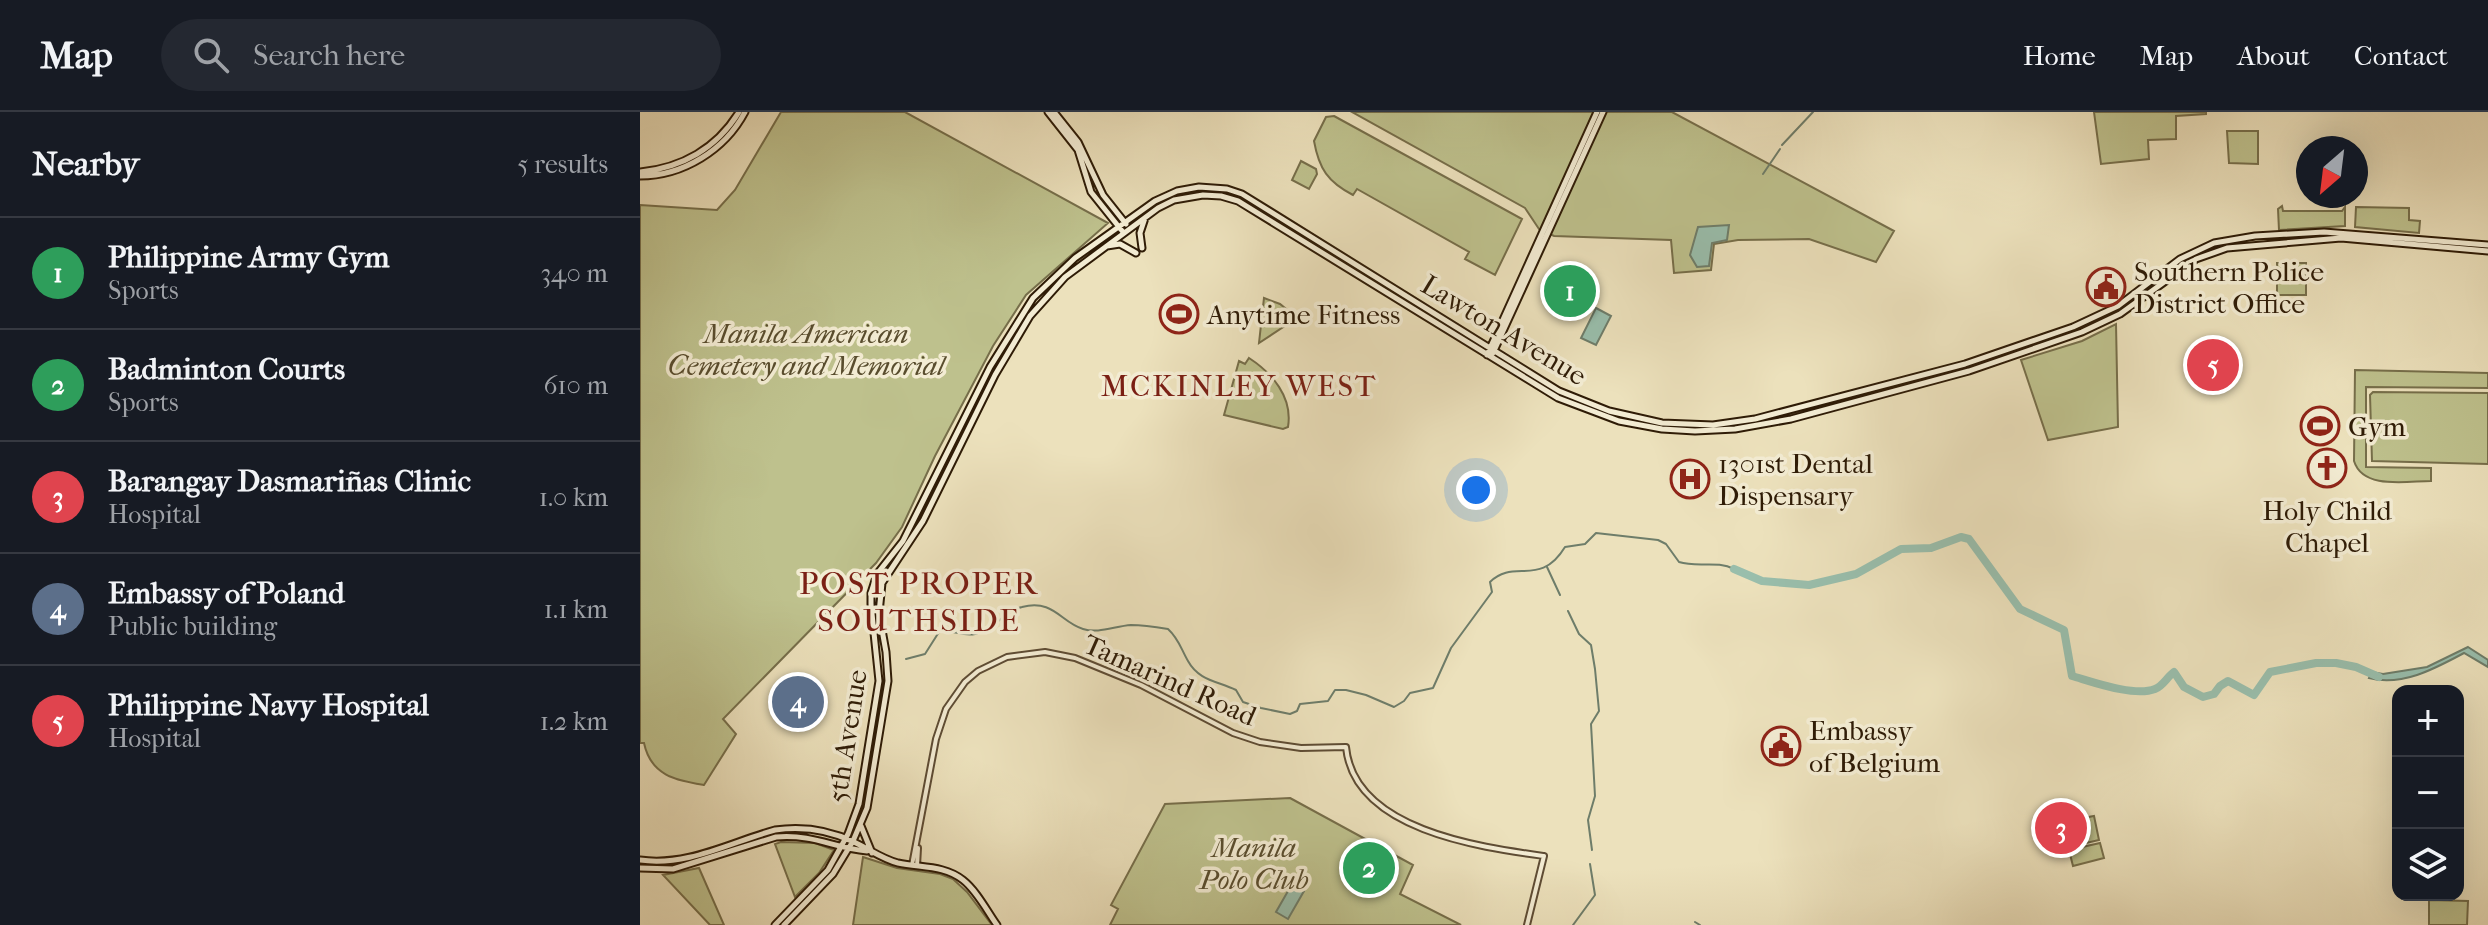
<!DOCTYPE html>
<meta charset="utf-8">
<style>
body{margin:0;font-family:"IM FELL French Canon",serif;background:#242831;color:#f1f3f6}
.controls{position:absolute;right:24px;bottom:24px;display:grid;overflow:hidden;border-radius:16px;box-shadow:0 8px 32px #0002}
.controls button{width:72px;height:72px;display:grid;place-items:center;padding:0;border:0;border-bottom:2px solid #363941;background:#171b24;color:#f1f3f6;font:40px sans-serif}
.compass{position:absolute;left:1656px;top:24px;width:72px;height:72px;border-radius:50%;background:#171b24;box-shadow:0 8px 32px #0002;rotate:208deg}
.you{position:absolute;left:836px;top:378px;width:28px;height:28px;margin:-20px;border:6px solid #fff;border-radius:50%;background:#1a73e8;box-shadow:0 0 0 12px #1a73e833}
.badge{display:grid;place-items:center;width:52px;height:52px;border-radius:50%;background:#c59692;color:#fff;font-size:26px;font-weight:700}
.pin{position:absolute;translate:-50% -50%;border:4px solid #fff;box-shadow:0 2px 8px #0006}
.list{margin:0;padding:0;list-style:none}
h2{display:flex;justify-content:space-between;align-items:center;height:104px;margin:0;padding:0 32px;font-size:34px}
h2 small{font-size:26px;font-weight:400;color:#9ea1a6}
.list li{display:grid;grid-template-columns:52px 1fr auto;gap:24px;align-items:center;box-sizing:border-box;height:112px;padding:0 32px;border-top:2px solid #363941}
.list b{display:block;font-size:30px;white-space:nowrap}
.list p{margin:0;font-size:26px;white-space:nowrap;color:#9ea1a6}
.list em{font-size:26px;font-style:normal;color:#9ea1a6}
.icon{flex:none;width:44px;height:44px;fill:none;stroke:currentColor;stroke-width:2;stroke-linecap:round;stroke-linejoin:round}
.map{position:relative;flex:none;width:1848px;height:813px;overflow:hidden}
header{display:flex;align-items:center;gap:48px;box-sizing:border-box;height:112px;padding:0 40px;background:#171b24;border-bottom:2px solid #363941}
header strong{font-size:38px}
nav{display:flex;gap:44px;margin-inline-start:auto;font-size:28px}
.search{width:560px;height:72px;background:#242831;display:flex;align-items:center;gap:20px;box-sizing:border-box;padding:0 28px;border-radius:44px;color:#9ea1a6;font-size:30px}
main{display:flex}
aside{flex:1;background:#171b24}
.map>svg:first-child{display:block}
.green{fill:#bec18d;stroke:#766e4a;stroke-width:2}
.water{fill:#99beac;stroke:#6e7d6a;stroke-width:2}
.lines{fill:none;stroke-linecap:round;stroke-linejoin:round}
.stream{stroke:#6e7d6a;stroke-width:2}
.river{stroke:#99beac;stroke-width:8}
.tertiary-casing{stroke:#5e4c34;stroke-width:8}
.secondary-casing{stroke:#2e1b06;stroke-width:9}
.tertiary{stroke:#f3ecd3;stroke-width:4}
.secondary{stroke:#f3ecd3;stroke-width:5}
.labels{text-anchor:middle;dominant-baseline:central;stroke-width:7;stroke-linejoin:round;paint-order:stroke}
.poi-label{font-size:28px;fill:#2e1b06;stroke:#f3ecd3;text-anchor:start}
.street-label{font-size:28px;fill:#2e1b06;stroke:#f3ecd3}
.park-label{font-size:28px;font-style:italic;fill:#594d2e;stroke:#f3ecd3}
.neighbourhood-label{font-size:30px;letter-spacing:2px;fill:#7a1f14;stroke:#f3ecd3}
.quarter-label{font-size:32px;letter-spacing:2px;fill:#7a1f14;stroke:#f3ecd3}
</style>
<header>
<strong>Map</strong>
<div class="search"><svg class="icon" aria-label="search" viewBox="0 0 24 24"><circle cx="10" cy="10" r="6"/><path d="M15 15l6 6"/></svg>Search here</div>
<nav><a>Home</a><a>Map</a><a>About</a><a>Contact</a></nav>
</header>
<main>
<aside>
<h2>Nearby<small>5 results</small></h2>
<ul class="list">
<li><span class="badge" style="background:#2e9e5b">1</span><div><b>Philippine Army Gym</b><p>Sports</p></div><em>340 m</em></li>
<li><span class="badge" style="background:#2e9e5b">2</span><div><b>Badminton Courts</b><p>Sports</p></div><em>610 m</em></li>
<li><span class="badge" style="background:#e0444e">3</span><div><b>Barangay Dasmariñas Clinic</b><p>Hospital</p></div><em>1.0 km</em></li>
<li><span class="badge" style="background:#5c6f8a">4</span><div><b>Embassy of Poland</b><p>Public building</p></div><em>1.1 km</em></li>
<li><span class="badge" style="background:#e0444e">5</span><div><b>Philippine Navy Hospital</b><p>Hospital</p></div><em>1.2 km</em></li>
</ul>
</aside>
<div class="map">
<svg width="1848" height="813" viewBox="0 0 1848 813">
<rect width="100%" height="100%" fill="#ece1bc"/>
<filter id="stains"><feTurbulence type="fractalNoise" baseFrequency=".0025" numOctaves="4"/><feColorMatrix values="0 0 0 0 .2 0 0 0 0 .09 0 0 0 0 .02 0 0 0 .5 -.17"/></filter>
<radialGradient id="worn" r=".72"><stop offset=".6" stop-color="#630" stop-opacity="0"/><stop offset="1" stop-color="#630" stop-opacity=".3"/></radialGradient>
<!-- green -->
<path class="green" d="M141 0H265L468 111 386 183 353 234 295 344 262 415 236 451 83 607 96 622 64 673C36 668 11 664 4 631H0V93L77 98 95 78Z
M712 0H1032L1254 119 1236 150 1169 127 1098 128 1074 132 1071 158 1034 161 1031 128 914 124 899 117 885 96Z
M1454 0H1566V2L1536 4V27L1508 28 1509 47 1461 52Z
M694 4 882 107 855 163 825 147 829 140 717 77 713 83C688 70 679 57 674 29L686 5Z
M1587 19H1618V52L1589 51Z
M661 49 676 57 677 62 669 77 652 68Z
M1642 94 1643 99H1702L1705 95V114L1639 118 1638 97Z
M1716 95 1769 96V108L1780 109 1779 121 1715 115Z
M1637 151H1666V183H1637Z
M624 186 640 192 657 206 619 231Z
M1476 212 1478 315 1408 328 1381 248 1442 229Z
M609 246C632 261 653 285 648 315L643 317 584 303 599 249 605 252Z
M1715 258 1848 261V276L1726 275V355L1791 356V369C1767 369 1723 378 1714 349Z
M1733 280 1848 281V352L1732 349 1730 283Z
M650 686 773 753 760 782 821 813H470L478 797 471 793 525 692Z
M1454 704 1459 728 1433 734 1427 709Z
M141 730 175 731 194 738 179 761 155 785 135 732Z
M1460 731 1464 746 1433 754 1429 738Z
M223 745 257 756 300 762 313 767 327 780 352 813H213Z
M59 756 84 813H70L23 763Z
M1789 788 1828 789 1827 813H1789Z"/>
<!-- water -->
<path class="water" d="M1089 113 1087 128 1072 131 1069 154 1057 155 1050 143 1058 115Z
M956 196 971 204 956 233 941 226Z
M1828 535 1848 548V555L1824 541C1796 556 1762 575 1729 566L1732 560 1743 562 1787 555Z
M652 772 664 779 648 807 636 800Z"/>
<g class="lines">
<!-- stream -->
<path class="stream" d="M1142 33 1173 0
M1123 62 1140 37
M907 455 920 483
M928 499 939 522 951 533 955 557 959 599 951 612 955 684 948 708 952 738
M266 547 285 542 299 520C311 516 322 525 335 522 353 519 364 499 382 495 414 487 420 510 443 517 458 522 475 514 491 513 503 513 516 515 528 517 539 527 541 537 548 549 559 569 578 569 596 578L603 590 621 596 650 602 657 599 660 592 688 589 695 578H706L726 583 754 595 764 589 770 581 793 576 811 536 852 480 850 470C874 446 900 476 925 435L945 432 956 421 1018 428 1026 432 1039 450C1058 456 1077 448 1094 457
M1055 810 1060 813
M933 813 955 783 950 752"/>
<!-- river -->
<path class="river" d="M1094 457 1122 469 1169 473 1216 462 1261 437 1291 436 1321 425 1329 427 1380 497 1424 518 1432 564C1453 570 1494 585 1515 577 1523 574 1527 565 1534 560L1544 575 1563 585 1574 582 1580 574 1588 569 1614 583 1630 560 1676 551H1696L1716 555 1739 565"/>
<defs>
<path id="tertiary" d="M272 753 296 627 306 597 325 570 338 559 367 545 405 540 435 546 501 573 593 621 620 630 661 636 706 635C714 718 839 735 904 744L887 813
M277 754 278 736"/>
<path id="secondary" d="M408 0 438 38 451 80 483 120
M414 0 438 30 463 83 486 112
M0 60C42 56 77 36 99 0
M0 64C43 64 85 38 105 0
M467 134 480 132 496 141
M502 136 500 121 505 106
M853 241 963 0
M847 243 957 0
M221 714 232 741
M0 748C47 755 91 730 135 718 163 714 189 718 214 730 229 737 242 747 258 751 281 756 304 753 323 768 337 779 347 799 357 813
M0 756 33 757 136 725C175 722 193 736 227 739
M135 813 188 758 208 722 219 692 239 569 231 492V481L237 462 263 429 350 255 393 186 435 146 515 89 537 79 559 75 587 77 602 82 919 279 969 299 1022 311 1073 313 1115 307 1325 252 1433 215 1478 194 1540 147 1574 131 1615 124 1684 120 1848 133
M144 813 193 762 213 729 227 696 248 569 246 540 239 501 242 471 283 409 355 263 390 204 425 165 518 96 534 88 563 83 581 84 598 89 918 286 979 309 1022 317 1055 319 1095 317 1151 307 1329 259 1442 220 1480 202 1556 147 1587 136 1701 126 1848 139"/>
</defs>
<!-- tertiary casing -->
<use href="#tertiary" class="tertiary-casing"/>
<!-- secondary casing -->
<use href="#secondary" class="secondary-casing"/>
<!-- tertiary -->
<use href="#tertiary" class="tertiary"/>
<!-- secondary -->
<use href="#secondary" class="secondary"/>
</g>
<!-- icons -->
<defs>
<symbol id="civic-ring" viewBox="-11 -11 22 22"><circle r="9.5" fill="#f3ecd3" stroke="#8f2418" stroke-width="1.5"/><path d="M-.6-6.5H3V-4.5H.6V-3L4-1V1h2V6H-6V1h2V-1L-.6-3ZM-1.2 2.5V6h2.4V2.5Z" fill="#8f2418"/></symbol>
<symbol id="stadium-ring" viewBox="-11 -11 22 22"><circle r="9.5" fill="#f3ecd3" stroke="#8f2418" stroke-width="1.5"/><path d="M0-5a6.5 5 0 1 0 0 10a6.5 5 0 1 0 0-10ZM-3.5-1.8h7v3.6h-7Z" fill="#8f2418"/></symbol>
<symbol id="church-ring" viewBox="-11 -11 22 22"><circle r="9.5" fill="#f3ecd3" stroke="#8f2418" stroke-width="1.5"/><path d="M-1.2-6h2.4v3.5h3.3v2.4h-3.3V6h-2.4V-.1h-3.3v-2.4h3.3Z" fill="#8f2418"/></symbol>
<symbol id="hospital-ring" viewBox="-11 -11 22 22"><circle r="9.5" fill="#f3ecd3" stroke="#8f2418" stroke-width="1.5"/><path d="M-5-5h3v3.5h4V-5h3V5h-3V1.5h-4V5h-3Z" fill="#8f2418"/></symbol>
</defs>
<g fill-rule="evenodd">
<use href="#civic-ring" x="1444" y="153" width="44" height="44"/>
<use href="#stadium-ring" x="517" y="180" width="44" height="44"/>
<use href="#stadium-ring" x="1658" y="292" width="44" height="44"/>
<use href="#church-ring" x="1665" y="334" width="44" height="44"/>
<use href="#hospital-ring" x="1028" y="345" width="44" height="44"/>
<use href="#civic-ring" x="1119" y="612" width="44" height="44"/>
</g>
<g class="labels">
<!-- poi labels -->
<g class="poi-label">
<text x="1494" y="159">Southern Police<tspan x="1494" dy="32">District Office</tspan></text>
<text x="567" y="202">Anytime Fitness</text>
<text x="1708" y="314">Gym</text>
<text x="1078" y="351">1301st Dental<tspan x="1078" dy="32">Dispensary</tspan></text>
<text x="1687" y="398" text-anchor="middle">Holy Child<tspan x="1687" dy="32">Chapel</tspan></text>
<text x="1169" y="618">Embassy<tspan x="1169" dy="32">of Belgium</tspan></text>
</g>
<!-- street labels -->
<g class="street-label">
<text transform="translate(864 218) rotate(31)">Lawton Avenue</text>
<text transform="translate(530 568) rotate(24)">Tamarind Road</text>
<text transform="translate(207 624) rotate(-81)">5th Avenue</text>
</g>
<!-- park labels -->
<g class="park-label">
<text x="166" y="221">Manila American<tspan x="166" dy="32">Cemetery and Memorial</tspan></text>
<text x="614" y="735">Manila<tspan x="614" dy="32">Polo Club</tspan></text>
</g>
<!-- neighbourhood labels -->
<g class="neighbourhood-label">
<text x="599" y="274">MCKINLEY WEST</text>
</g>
<!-- quarter labels -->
<g class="quarter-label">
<text x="279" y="471">POST PROPER<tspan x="279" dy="37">SOUTHSIDE</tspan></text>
</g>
</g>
<rect width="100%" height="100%" filter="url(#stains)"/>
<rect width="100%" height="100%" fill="url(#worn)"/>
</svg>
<div class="controls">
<button>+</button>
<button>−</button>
<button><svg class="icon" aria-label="layers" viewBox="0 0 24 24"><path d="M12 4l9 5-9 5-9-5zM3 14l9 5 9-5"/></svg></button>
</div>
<svg class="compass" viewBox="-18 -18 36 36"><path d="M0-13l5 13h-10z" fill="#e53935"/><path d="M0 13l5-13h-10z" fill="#9ea1a6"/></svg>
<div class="you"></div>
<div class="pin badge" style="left:930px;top:179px;background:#2e9e5b">1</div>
<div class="pin badge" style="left:729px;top:756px;background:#2e9e5b">2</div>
<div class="pin badge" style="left:1421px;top:716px;background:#e0444e">3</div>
<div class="pin badge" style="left:158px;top:590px;background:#5c6f8a">4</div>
<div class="pin badge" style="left:1573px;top:253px;background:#e0444e">5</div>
</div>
</main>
